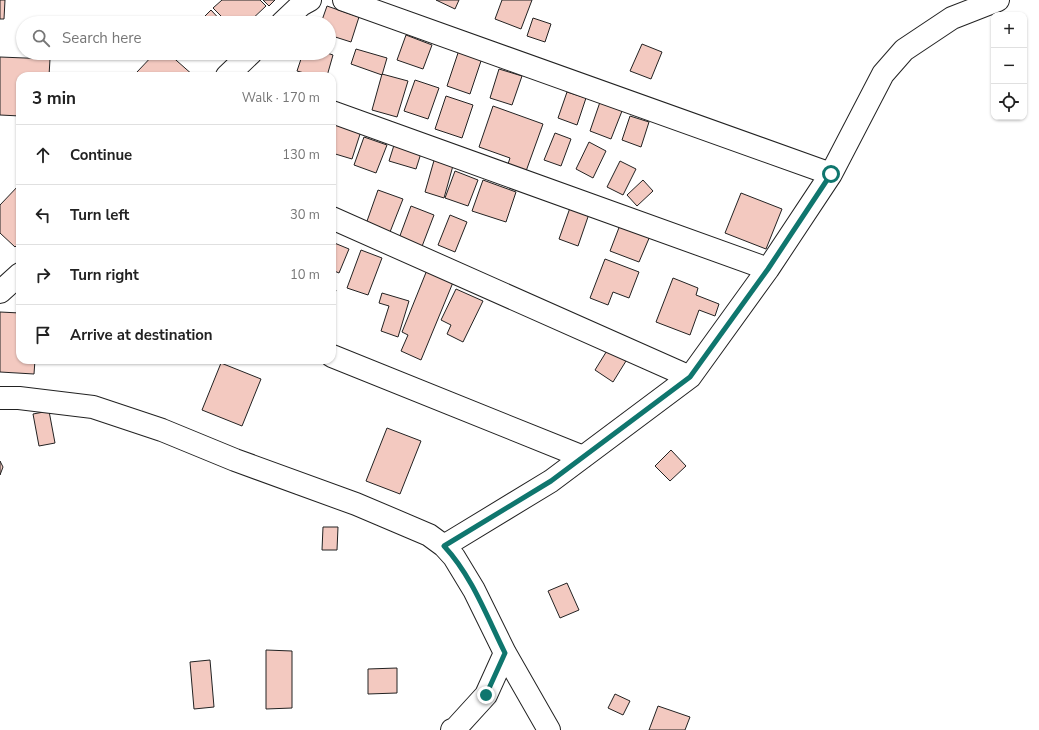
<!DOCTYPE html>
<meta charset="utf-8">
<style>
body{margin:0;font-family:"Nunito Sans",sans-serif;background:#f6f6f6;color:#222}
.controls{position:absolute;right:12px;top:12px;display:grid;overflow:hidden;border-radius:8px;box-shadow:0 1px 3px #0004}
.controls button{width:36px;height:36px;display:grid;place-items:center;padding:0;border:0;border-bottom:1px solid #e0e0e0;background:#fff;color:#222;font:20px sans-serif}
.stop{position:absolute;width:12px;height:12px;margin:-9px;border:3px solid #0f766e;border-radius:50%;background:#fff}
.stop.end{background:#0f766e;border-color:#fff;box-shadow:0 1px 4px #0008}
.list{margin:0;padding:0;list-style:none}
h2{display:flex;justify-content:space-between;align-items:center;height:52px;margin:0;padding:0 16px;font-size:17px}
h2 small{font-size:13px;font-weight:400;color:#767676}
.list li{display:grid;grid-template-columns:26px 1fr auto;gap:12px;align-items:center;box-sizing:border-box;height:60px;padding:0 16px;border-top:1px solid #e0e0e0}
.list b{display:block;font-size:15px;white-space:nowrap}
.list em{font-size:13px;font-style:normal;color:#767676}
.icon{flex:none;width:22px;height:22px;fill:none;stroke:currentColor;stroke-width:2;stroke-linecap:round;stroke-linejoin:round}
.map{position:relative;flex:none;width:1039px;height:730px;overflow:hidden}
.search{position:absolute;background:#fff;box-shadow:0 1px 3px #0004;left:16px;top:16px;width:320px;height:44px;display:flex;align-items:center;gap:10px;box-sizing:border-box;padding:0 14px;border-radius:22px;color:#767676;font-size:15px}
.panel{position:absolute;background:#fff;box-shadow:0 1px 3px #0004;left:16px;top:72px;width:320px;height:292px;border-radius:12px}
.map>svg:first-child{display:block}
.building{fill:#f3c9c0;stroke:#222}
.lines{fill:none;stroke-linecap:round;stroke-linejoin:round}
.minor-casing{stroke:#222;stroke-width:24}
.minor{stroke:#fff;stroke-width:22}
.route{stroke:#0f766e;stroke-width:5}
</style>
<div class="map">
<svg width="1039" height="730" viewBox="0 0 1039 730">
<rect width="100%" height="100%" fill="#fff"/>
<!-- building -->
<path class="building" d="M0 0H5L4 19H0Z
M222 0H260L266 6 248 23H228L213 8Z
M263 0H275L269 6Z
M436 0H459L455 9Z
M502 0H532L521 29 495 19Z
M327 6 359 17 351 42 329 35V23H321Z
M211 10 223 23H198Z
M533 18 551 24 545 42 527 36Z
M406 35 432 45 423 69 397 60Z
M642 44 662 52 651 79 630 71Z
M460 47 483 55 470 94 447 86Z
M356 49 387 58 382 75 351 64Z
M155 53H168L194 76H141L137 72Z
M209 53H217L213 57Z
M303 53H327L333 55 327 76H315L297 71Z
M0 57 50 59 49 76H20V116L0 115Z
M499 69 522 76 512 105 490 98Z
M382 74 408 81 397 117 372 110Z
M415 80 439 88 428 119 404 111Z
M567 92 586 98 577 125 558 118Z
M446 96 473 105 462 138 435 129Z
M600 102 622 111 611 139 590 131Z
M493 106 543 124 525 174 507 167 510 158 479 147Z
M630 116 649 122 641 147 622 140Z
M332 119 362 128 352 159 332 153Z
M555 133 571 139 561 166 544 160Z
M364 137 387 145 376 173 354 165Z
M395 142 422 150 416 169 389 161Z
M589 142 606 151 593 178 576 169Z
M435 157 454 162 444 198 425 192Z
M620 161 636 169 623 195 607 187Z
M455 171 478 180 468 206 445 198Z
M483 180 516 192 506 222 472 211Z
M643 180 653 191 637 206 627 195Z
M20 184V242L15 247 0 233V205Z
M378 190 403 199 390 232 366 224Z
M741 193 782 209 766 249 725 233Z
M571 205 590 211 578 246 559 239Z
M411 206 434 215 421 249 398 241Z
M450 215 467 222 455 252 438 245Z
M620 225 650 236 639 262 610 251Z
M332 242 349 249 339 273 332 270Z
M361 250 382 258 368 295 347 288Z
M605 259 639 272 629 298 613 292 608 305 590 298Z
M427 270 454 280 421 360 401 351 408 335 402 332Z
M673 278 698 288 696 295 719 304 715 316 699 310 690 335 656 322Z
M332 289 336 290 332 303Z
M456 289 483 301 463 342 447 334 451 325 441 320Z
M382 293 409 301 398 337 381 331 389 306 379 303Z
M0 312 20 313V360H35L34 374 0 372Z
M608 349 626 361 613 382 595 370Z
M221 363 261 379 242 426 202 410Z
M49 411 55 443 39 446 33 414Z
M387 428 421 441 400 494 366 481Z
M671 450 686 466 670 481 655 466Z
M0 461 3 467 0 475Z
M323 527H338L337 550H322Z
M567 583 579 610 560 618 548 591Z
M266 650 292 651V708L266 709Z
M210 660 214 707 194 709 190 662Z
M397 668V693L368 694V669Z
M615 694 630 701 623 715 608 708Z
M658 706 690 717 685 730H649Z"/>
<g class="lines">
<defs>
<path id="minor" d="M344 0 831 174
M282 23 301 5 310 0
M227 76 251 53
M332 112 768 269
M332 218 690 377
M0 292 20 274
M332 356 583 457
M0 398H19L93 407 162 430 235 460 356 504 429 535 444 546 454 557 474 590 505 653 549 730
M444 546 551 481 690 377 768 269 831 174 883 74 904 50 952 18 998 0
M452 730 455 729 486 695 505 653"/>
</defs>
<!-- minor casing -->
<use href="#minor" class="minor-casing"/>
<!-- minor -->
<use href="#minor" class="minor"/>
</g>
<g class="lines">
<!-- route -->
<path class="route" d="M486 695 505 653C487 617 472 576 444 546L551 481 690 377 768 269 831 174"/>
</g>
</svg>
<div class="controls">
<button>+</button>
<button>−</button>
<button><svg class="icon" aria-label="locate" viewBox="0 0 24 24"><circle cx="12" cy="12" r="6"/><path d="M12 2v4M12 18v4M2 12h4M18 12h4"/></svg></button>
</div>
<div class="stop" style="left:831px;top:174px"></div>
<div class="stop end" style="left:486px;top:695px"></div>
<div class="search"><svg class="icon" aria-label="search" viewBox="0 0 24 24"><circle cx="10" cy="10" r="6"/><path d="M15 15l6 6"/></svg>Search here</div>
<section class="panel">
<h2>3 min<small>Walk · 170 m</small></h2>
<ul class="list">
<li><svg class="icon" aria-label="ahead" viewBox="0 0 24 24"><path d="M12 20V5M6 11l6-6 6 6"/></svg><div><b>Continue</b></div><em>130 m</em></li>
<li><svg class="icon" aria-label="left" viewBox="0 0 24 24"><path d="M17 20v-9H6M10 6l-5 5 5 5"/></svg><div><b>Turn left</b></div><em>30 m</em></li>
<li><svg class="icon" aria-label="right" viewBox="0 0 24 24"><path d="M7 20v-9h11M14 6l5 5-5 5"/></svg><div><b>Turn right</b></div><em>10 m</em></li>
<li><svg class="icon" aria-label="arrive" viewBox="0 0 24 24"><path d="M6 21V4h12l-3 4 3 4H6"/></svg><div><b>Arrive at destination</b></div></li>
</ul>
</section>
</div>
